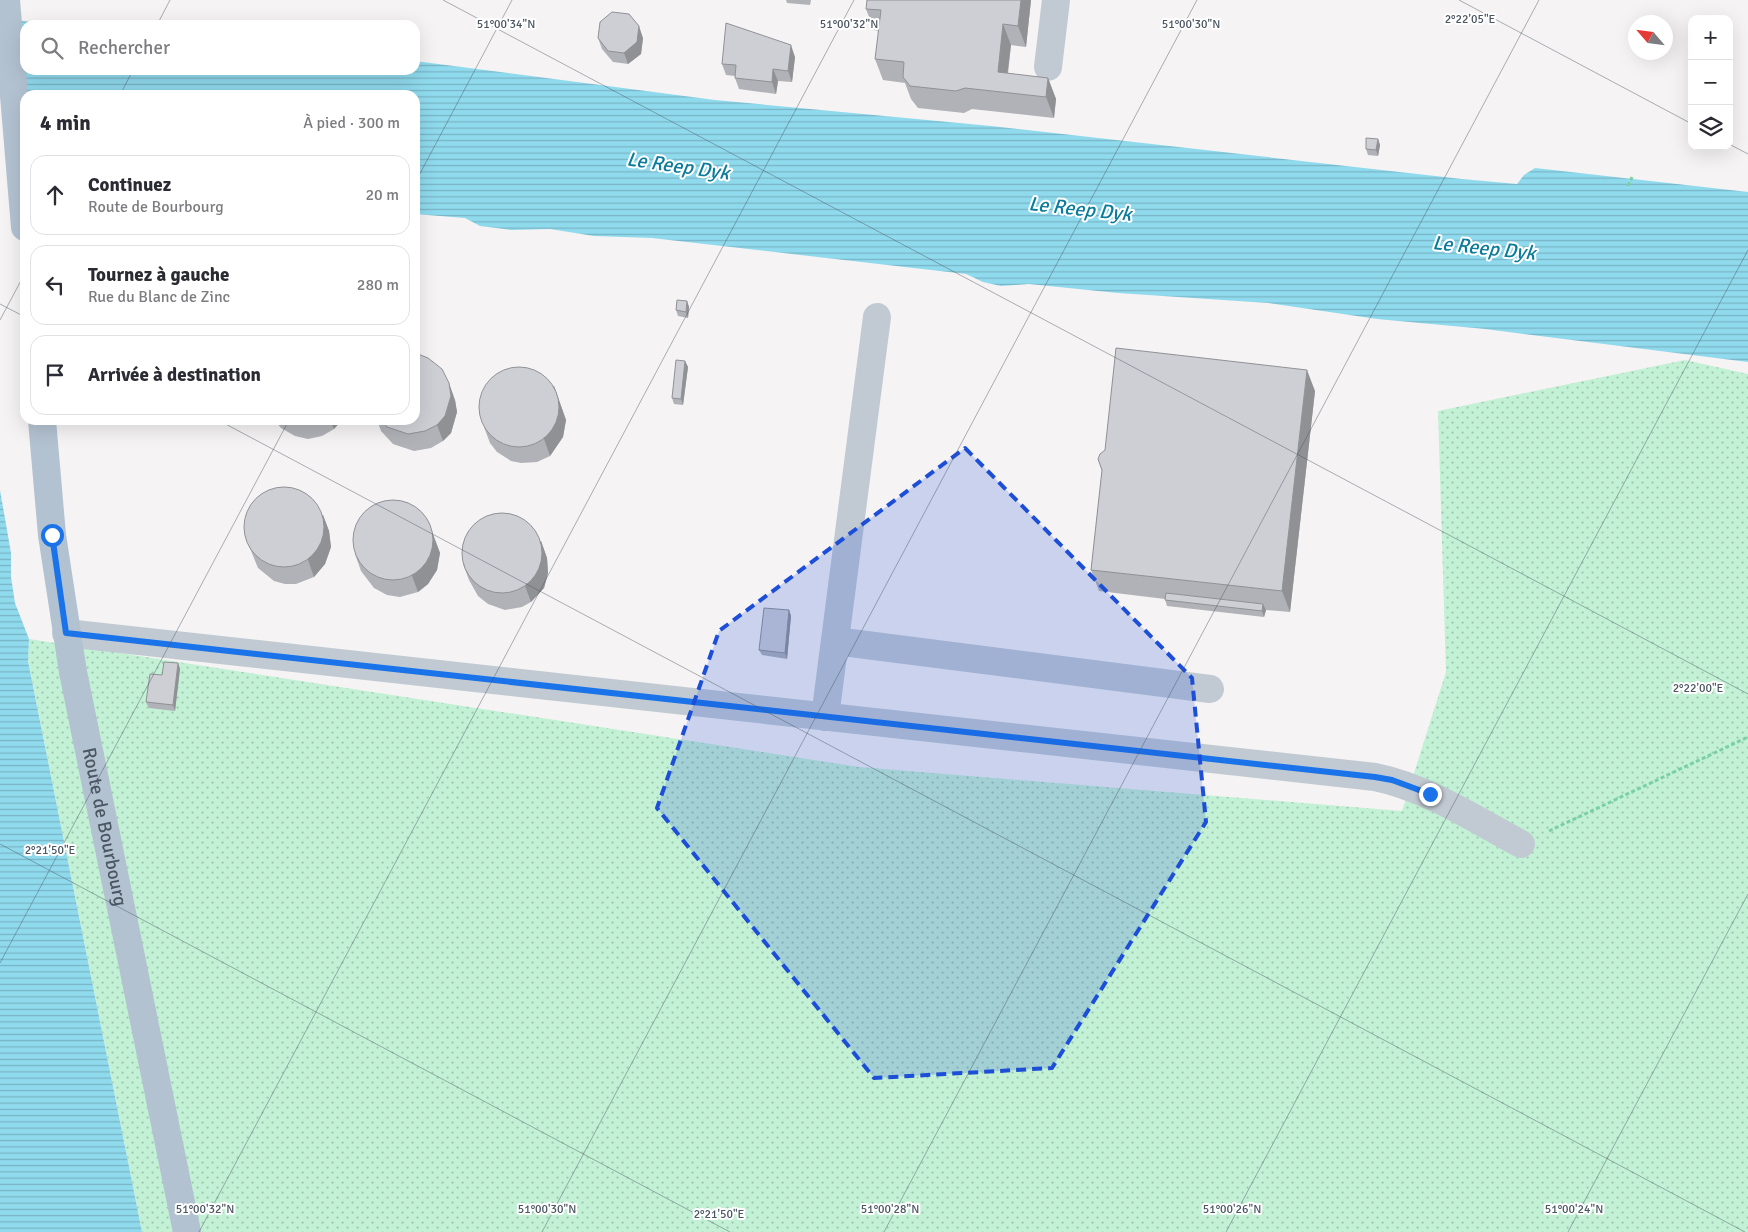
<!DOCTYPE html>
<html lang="fr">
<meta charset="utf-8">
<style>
body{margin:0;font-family:Signika,sans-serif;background:#f7f7f7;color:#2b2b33}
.controls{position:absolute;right:15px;top:15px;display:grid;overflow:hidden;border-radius:10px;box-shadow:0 5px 20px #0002}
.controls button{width:45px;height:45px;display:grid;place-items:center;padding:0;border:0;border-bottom:1px solid #e1e1e2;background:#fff;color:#2b2b33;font:25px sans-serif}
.compass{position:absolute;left:1628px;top:15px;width:45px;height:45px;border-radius:50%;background:#fff;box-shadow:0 5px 20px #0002;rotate:298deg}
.stop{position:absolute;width:15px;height:15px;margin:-11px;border:4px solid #1a73e8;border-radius:50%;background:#fff}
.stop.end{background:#1a73e8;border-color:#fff;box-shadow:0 1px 5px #0008}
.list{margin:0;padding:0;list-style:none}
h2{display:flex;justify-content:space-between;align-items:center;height:65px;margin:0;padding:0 20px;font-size:21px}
h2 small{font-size:16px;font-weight:400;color:#7c7c81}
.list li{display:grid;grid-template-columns:32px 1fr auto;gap:15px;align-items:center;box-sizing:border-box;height:80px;margin:0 10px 10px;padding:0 10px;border:1px solid #e1e1e2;border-radius:15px}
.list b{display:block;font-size:19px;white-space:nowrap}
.list p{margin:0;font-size:16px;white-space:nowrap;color:#7c7c81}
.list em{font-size:16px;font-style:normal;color:#7c7c81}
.icon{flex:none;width:28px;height:28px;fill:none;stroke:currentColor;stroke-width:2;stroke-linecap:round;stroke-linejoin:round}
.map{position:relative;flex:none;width:1748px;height:1232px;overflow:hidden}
.search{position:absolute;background:#fff;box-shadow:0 5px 20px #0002;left:20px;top:20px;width:400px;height:55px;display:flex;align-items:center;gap:12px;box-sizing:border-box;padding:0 18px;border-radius:15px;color:#7c7c81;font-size:19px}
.panel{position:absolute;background:#fff;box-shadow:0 5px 20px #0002;left:20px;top:90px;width:400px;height:335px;border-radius:15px}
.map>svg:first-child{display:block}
.grass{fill:url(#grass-dots)}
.water{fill:url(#water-rules)}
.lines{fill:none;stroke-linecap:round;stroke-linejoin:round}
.path{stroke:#7ad0a6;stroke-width:3;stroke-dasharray:4 2.5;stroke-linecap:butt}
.minor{stroke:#c1cad2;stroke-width:28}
.major{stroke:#b3c2d1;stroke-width:28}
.wall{fill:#b0b2b7}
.shaded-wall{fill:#909195}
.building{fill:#cdcfd5;stroke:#909195}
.route{stroke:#1a73e8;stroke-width:6}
.marked{fill:#1d4ed8;fill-opacity:0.2;stroke:#1d4ed8;stroke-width:4;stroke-dasharray:10 6;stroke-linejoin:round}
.ticks{fill:none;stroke:#4a5661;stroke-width:1;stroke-opacity:0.45}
.labels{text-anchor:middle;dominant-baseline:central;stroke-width:4;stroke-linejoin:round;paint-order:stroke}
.street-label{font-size:19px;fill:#4a5661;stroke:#fff}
.water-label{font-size:20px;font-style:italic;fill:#0c7c9b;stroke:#fff}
.ticks-label{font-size:12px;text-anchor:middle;fill:#4a5661;stroke:#fff;stroke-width:4;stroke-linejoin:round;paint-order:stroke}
</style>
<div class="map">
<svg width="1748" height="1232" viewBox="0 0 1748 1232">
<defs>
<pattern id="grass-dots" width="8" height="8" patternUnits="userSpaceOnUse" patternTransform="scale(1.25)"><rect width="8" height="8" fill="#c3f1d5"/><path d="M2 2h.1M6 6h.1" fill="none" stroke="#a0c6b0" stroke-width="1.8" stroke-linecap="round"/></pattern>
<pattern id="water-rules" width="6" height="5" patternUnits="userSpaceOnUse" patternTransform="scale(1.25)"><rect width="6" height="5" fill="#90daee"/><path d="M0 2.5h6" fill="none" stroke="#78b4c4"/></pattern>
</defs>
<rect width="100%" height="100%" fill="#f5f3f3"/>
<!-- grass -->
<path class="grass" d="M1685 360 1748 374V1232H142L28 660 29 639 859 767 1402 811 1446 672 1438 411Z"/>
<!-- water -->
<path class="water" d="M0 19 67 25H25V70H415V61L715 100 991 126 1462 179 1517 184 1524 175 1535 168 1748 192V362L1485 329 1377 319 1268 303 1118 293 1029 284 1001 286 983 282 966 274 652 238 594 236 550 229 511 230 480 226 465 218 415 214V95H25V97L0 94Z
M0 490 11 553V577L15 603 29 639 28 661 142 1232H0Z"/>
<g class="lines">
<!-- path -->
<path class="path" d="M1628 186 1632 177
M1549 831 1748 737"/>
<!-- minor -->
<path class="minor" d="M1048 67 1056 0
M66 633 1375 777C1428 788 1474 819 1521 844
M835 641 1210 689
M825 717 877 317"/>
<!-- major -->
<g class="major">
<path d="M6 0 25 227"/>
<path id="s1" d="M42 420 52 535 73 672 187 1232"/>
</g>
</g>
<!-- wall -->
<path class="wall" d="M786 0H811L810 5 787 3Z
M1031 0 1026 47 1011 45 1008 74 1048 78 1056 99 1054 118 972 109 964 113 918 108 911 99 905 83 883 80 875 59 879 31 874 30 866 9Z
M598 38H643L641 54 628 64 613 62 602 49Z
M795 57 792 82 778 81 776 94 739 89 735 78V76L726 75 722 64Z
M1378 139 1380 145 1378 156 1368 155 1366 149Z
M687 301 689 307 688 318 678 316 676 310Z
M685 361 688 367 683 405 674 404 672 398Z
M554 386 566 420 563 437 550 456 537 462 521 463 511 461 497 452 490 443 484 427Z
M1315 391 1290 612 1266 610 1264 617 1167 606 1165 599 1099 591 1091 570 1102 471 1098 459Z
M455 400 457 412 451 433 443 441 431 448 414 451 393 444 381 431 377 420H415Z
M274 420H342L334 429 322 436 308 439 295 436 281 428Z
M323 515 329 531 331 547 325 564 314 577 296 584H285L274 581 258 568 245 536Z
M428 521 440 553 437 570 428 584 418 592 400 597 387 595 374 588 361 571 355 554Z
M541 541 547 558 548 573 544 588 531 602 522 607 505 610 488 604 478 596 469 580 463 564Z
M789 610 791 616 787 659 762 655 759 650Z
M178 663 180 669 175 711 149 708 146 702 162 675Z"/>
<!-- shaded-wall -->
<path class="shaded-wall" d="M1021 0H1031L1026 47 1018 26Z
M1003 24 1011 45 1005 92 998 72Z
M639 26 643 38 641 54 628 64 624 53Z
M791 45 795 57 792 82 788 71Z
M773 69 778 81 776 94 772 82Z
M1048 78 1056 99 1054 118 1046 97Z
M1378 139 1380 145 1378 156 1376 150Z
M687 301 689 307 688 318 686 312Z
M685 361 688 367 683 405 681 399Z
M1307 370 1315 391 1290 612 1282 591Z
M449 383 455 400 457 412 451 433 443 441 437 425Z
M554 386 566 420 563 437 550 456 544 439Z
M330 420H342L334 429Z
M323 515 329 531 331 547 325 564 314 577 308 560Z
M428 521 440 553 437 570 428 584 418 592 412 576Z
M541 541 547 558 548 573 544 588 531 602 525 586Z
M1263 604 1266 610 1264 617 1262 611Z
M789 610 791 616 787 659 785 653Z
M178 663 180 669 175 711 173 705Z"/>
<!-- building -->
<path class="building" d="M867 0H1021L1018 26 1003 24 998 72 1048 78 1046 97 965 88 956 91 910 86 903 77 904 62 875 59 881 10 866 9Z
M612 12 629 14 639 26 637 42 624 53 608 51 598 38 600 22Z
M726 23 791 45 788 71 773 69 772 82 735 78 736 65 722 64Z
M1366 138 1378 139 1376 150 1366 149Z
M677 300 687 301 686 312 676 310Z
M1116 348 1307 370 1282 591 1091 570 1102 470 1098 459 1100 454 1105 450Z
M415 354H418L428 358 442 369 449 383 451 396 445 416 437 425 425 431 408 434 387 427 381 420H415Z
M676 360 685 361 681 399 672 398Z
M479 407a40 40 0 1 1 80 0a40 40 0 1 1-80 0Z
M290 420H312L302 422Z
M244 527a40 40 0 1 1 80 0a40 40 0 1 1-80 0Z
M353 540a40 40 0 1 1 80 0a40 40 0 1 1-80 0Z
M462 553a40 40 0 1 1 80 0a40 40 0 1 1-80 0Z
M1166 593 1263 604 1262 611 1165 600Z
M764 608 789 610 785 653 759 650Z
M164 662 178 663 173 705 146 702 150 674 162 675Z"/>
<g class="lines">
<!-- route -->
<path class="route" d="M52 535 66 633 1375 777 1392 780 1430 794"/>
</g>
<!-- marked area -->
<path class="marked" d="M965 448 1192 678 1206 822 1052 1068 874 1078 657 808 719 631Z"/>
<!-- ticks -->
<path class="ticks" d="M443 0 1748 694M1459 0 1692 124M157 25 170 0M120 95 133 70M1729 144 1748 154M415 183 512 0M0 304 25 317M0 320 25 273M218 420 1745 1232M0 844 730 1232M0 963 289 420M199 1232 854 0M542 1232 1197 0M884 1232 1539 0M1226 1232 1748 250M1568 1232 1748 894"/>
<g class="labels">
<!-- street labels -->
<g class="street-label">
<text stroke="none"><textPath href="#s1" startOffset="412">Route de Bourbourg</textPath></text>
</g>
<!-- water labels -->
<g class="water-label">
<text transform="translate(678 166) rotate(8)">Le Reep Dyk</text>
<text transform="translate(1080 209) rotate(6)">Le Reep Dyk</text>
<text transform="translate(1484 248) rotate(6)">Le Reep Dyk</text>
</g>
</g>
<g class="ticks-label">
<text x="1470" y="23">2°22'05"E</text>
<text x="506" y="28">51°00'34"N</text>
<text x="849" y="28">51°00'32"N</text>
<text x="1191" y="28">51°00'30"N</text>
<text x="1698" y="692">2°22'00"E</text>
<text x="50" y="854">2°21'50"E</text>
<text x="205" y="1213">51°00'32"N</text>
<text x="547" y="1213">51°00'30"N</text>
<text x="890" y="1213">51°00'28"N</text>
<text x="1232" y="1213">51°00'26"N</text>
<text x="1574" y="1213">51°00'24"N</text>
<text x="719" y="1218">2°21'50"E</text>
</g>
</svg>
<div class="controls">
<button>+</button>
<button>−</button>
<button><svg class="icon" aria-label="layers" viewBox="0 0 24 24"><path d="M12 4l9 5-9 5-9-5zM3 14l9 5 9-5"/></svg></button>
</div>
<svg class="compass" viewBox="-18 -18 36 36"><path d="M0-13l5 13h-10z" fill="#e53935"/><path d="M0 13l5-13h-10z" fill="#7c7c81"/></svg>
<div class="stop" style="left:52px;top:535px"></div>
<div class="stop end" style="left:1430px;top:794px"></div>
<div class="search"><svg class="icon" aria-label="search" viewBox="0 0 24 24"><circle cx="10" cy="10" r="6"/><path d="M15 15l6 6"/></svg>Rechercher</div>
<section class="panel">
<h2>4 min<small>À pied · 300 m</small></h2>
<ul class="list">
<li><svg class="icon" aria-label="ahead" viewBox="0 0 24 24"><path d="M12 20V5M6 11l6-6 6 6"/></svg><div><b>Continuez</b><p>Route de Bourbourg</p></div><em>20 m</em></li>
<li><svg class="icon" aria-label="left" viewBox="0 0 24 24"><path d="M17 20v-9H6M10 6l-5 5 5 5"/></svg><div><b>Tournez à gauche</b><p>Rue du Blanc de Zinc</p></div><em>280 m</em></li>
<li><svg class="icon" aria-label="arrive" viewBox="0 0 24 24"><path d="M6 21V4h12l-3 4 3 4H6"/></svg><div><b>Arrivée à destination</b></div></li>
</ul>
</section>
</div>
